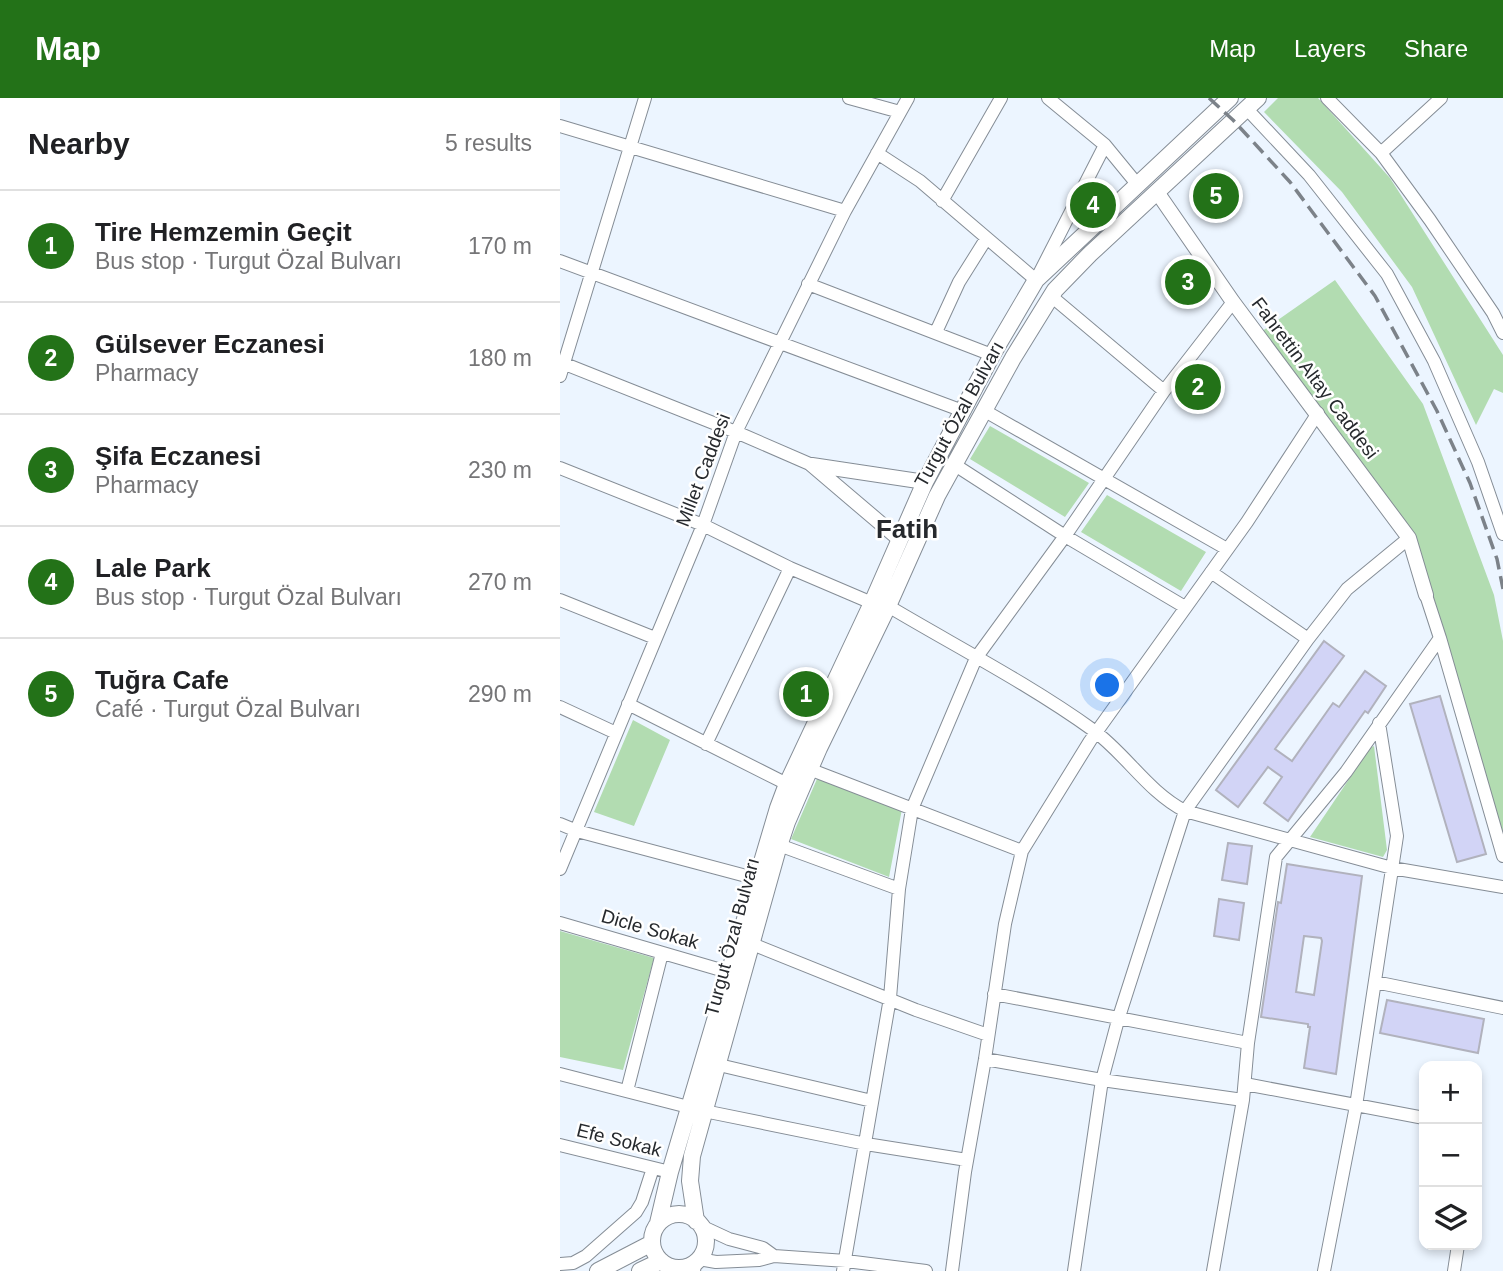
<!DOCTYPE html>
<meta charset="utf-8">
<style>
body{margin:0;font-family:Arial,sans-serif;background:#f6f6f6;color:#202124}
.controls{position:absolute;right:21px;bottom:21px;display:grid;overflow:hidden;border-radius:14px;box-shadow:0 4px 10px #0003}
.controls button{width:63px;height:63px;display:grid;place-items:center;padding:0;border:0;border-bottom:2px solid #e0e0e0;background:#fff;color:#202124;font:35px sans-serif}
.you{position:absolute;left:548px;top:588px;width:24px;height:24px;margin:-18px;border:5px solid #fff;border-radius:50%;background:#1a73e8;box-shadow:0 0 0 10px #1a73e833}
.badge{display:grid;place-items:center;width:46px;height:46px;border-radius:50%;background:#237218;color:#fff;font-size:23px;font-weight:700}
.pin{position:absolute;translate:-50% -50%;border:4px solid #fff;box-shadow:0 2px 7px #0006}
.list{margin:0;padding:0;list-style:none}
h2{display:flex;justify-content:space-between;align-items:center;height:91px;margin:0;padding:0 28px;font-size:30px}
h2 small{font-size:23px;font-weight:400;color:#757577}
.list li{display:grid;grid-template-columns:46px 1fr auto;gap:21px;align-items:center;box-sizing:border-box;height:112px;padding:0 28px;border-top:2px solid #e0e0e0}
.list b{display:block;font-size:26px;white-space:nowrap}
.list p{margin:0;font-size:23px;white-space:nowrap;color:#757577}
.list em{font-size:23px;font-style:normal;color:#757577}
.icon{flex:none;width:38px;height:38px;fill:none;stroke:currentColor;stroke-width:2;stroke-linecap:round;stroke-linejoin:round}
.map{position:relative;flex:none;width:943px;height:1173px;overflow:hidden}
header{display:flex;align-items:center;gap:42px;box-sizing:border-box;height:98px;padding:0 35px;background:#237218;color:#fff}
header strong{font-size:33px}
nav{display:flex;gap:38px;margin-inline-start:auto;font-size:24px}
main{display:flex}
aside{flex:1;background:#fff}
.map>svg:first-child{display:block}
.green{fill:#b2dcb1}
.building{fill:#d2d4f6;stroke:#b1b2bd;stroke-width:2;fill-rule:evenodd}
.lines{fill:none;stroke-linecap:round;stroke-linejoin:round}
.minor-casing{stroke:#858d96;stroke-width:14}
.tertiary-casing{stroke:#858d96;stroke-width:16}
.secondary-casing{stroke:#858d96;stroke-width:18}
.minor{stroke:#fff;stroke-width:12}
.tertiary{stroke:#fff;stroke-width:14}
.secondary{stroke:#fff;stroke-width:16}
.rail{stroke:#7c8289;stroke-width:3.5;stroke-dasharray:14 7;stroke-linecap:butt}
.labels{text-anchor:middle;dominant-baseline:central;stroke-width:5;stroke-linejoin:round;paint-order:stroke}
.street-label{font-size:19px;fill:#26292d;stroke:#fff}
.district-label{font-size:26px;font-weight:bold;fill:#26292d;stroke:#fff}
</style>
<header>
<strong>Map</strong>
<nav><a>Map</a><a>Layers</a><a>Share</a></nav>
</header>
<main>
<aside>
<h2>Nearby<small>5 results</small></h2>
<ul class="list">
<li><span class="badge">1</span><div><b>Tire Hemzemin Geçit</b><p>Bus stop · Turgut Özal Bulvarı</p></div><em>170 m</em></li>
<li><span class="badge">2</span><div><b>Gülsever Eczanesi</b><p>Pharmacy</p></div><em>180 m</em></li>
<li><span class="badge">3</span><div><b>Şifa Eczanesi</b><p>Pharmacy</p></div><em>230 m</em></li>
<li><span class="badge">4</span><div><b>Lale Park</b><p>Bus stop · Turgut Özal Bulvarı</p></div><em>270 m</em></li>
<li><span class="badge">5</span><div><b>Tuğra Cafe</b><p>Café · Turgut Özal Bulvarı</p></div><em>290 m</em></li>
</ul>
</aside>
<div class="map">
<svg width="943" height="1173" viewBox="0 0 943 1173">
<rect width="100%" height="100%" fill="#ecf5ff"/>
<!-- green -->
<path class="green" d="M718 0H758L830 80 943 257V295L934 291 916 327 852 189 782 94 704 14Z
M775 182 863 306 934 497 943 543V752L849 440 698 236Z
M430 328 529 385 505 419 410 361Z
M547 397 646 454 621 493 521 434Z
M73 622 110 642 74 728 34 714Z
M814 648 827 752 823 759 750 739 810 650Z
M257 681 342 711 329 779 231 741Z
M0 833 94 860 63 972 0 959Z"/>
<!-- building -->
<path class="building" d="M764 543 784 558 715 651 732 663 773 605 779 609 805 573 826 588 808 615 805 613 728 723 704 705 722 679 708 669 678 709 656 692Z
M880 598 926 756 897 764 850 606Z
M668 745 692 748 687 786 662 782Z
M727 766 802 778 776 976 744 970 750 929H748V926L701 919 718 804 721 805ZM744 838 761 840 762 843 754 897 736 894Z
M659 801 684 805 679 842 654 838Z
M827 902 924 921 918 955 820 935Z"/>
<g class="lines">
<defs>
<path id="minor" d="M289 0 340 14
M488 0 545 47 577 86
M767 0 821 55 870 122 933 215 943 235
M686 10 749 77 827 176 874 263 918 364 943 436
M0 28 285 113
M317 55 360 83 476 182 545 47
M821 55 881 0
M382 103 441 0
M0 163 403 313
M248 186 432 257
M491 198 604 293
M376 234 399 184 426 141
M0 264 176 334 252 367
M0 278 85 0
M425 313 667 451
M395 367 505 438 625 509
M0 370 143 427 230 470 312 505
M651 474 748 541
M0 502 95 540
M328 508C397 549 469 586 533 632 566 656 588 694 625 713L832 770 943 789
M880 540 943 758
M68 606 227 686
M0 609 56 635
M146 646 230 470
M249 671 462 753
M0 726 17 733 205 783
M219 747 339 791
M0 771 143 427 176 334 285 113 348 0
M0 825 168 874
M192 846 356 912 428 937
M815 884 943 910
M434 896 688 945
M425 961 542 982 683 1002
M159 967 312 1003
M0 976 144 1013 306 1046 407 1062
M685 986 864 1020
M67 993 102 855
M0 1047 110 1074
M141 1128 169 1141 203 1150 214 1158
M139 1161 156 1164 199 1162 214 1158 286 1163 366 1173
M0 1166 13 1165 26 1158 76 1114 82 1104 93 1070
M283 1173 330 900 339 791 352 711 416 560 505 438 604 293 673 204
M392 1173 405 1074 425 961 445 826 462 753 530 643 687 424 758 315
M514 1173 542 982 558 922 625 713 748 541 787 491 849 440
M653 1173 683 1002 688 945 716 759 786 674 880 540 866 497
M764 1173 796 1008 837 738 819 625
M894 1173 898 1147"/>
<path id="tertiary" d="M597 94 673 204 849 440 866 497
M252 367 339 441
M252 367 365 384
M133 1173 134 1166"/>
<path id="secondary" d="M92 1143a27 27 0 1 1 54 0a27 27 0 1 1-54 0Z
M136 1123 130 1083 132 1058 217 754 227 724 259 650 328 508 377 398 453 260 495 192 530 156 698 0
M98 1125 110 1074 218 710 227 686 312 505 365 384 432 257 476 182 670 0
M38 1173 92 1145
M80 1173 101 1163"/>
</defs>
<!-- minor casing -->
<use href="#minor" class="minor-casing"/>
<!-- tertiary casing -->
<use href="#tertiary" class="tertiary-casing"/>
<!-- secondary casing -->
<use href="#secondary" class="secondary-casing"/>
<!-- minor -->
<use href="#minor" class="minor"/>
<!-- tertiary -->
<use href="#tertiary" class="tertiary"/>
<!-- secondary -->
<use href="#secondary" class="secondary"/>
<!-- rail -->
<path class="rail" d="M649 0 673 22 730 84 815 198 877 313 910 385 937 461 943 491"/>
</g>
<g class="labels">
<!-- street labels -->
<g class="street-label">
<text transform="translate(755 280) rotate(53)">Fahrettin Altay Caddesi</text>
<text transform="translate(399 316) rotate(-61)">Turgut Özal Bulvarı</text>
<text transform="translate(143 372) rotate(-69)">Millet Caddesi</text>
<text transform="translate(90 831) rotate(16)">Dicle Sokak</text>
<text transform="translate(172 839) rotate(-75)">Turgut Özal Bulvarı</text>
<text transform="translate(59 1042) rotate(14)">Efe Sokak</text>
</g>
<!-- district labels -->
<g class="district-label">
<text x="347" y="431">Fatih</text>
</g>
</g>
</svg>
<div class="controls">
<button>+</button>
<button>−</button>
<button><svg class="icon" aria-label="layers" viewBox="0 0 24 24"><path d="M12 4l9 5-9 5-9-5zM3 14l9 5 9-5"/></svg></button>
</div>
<div class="you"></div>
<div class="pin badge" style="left:246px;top:596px">1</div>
<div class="pin badge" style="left:638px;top:289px">2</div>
<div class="pin badge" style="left:628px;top:184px">3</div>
<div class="pin badge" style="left:533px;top:107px">4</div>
<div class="pin badge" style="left:656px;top:98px">5</div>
</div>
</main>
